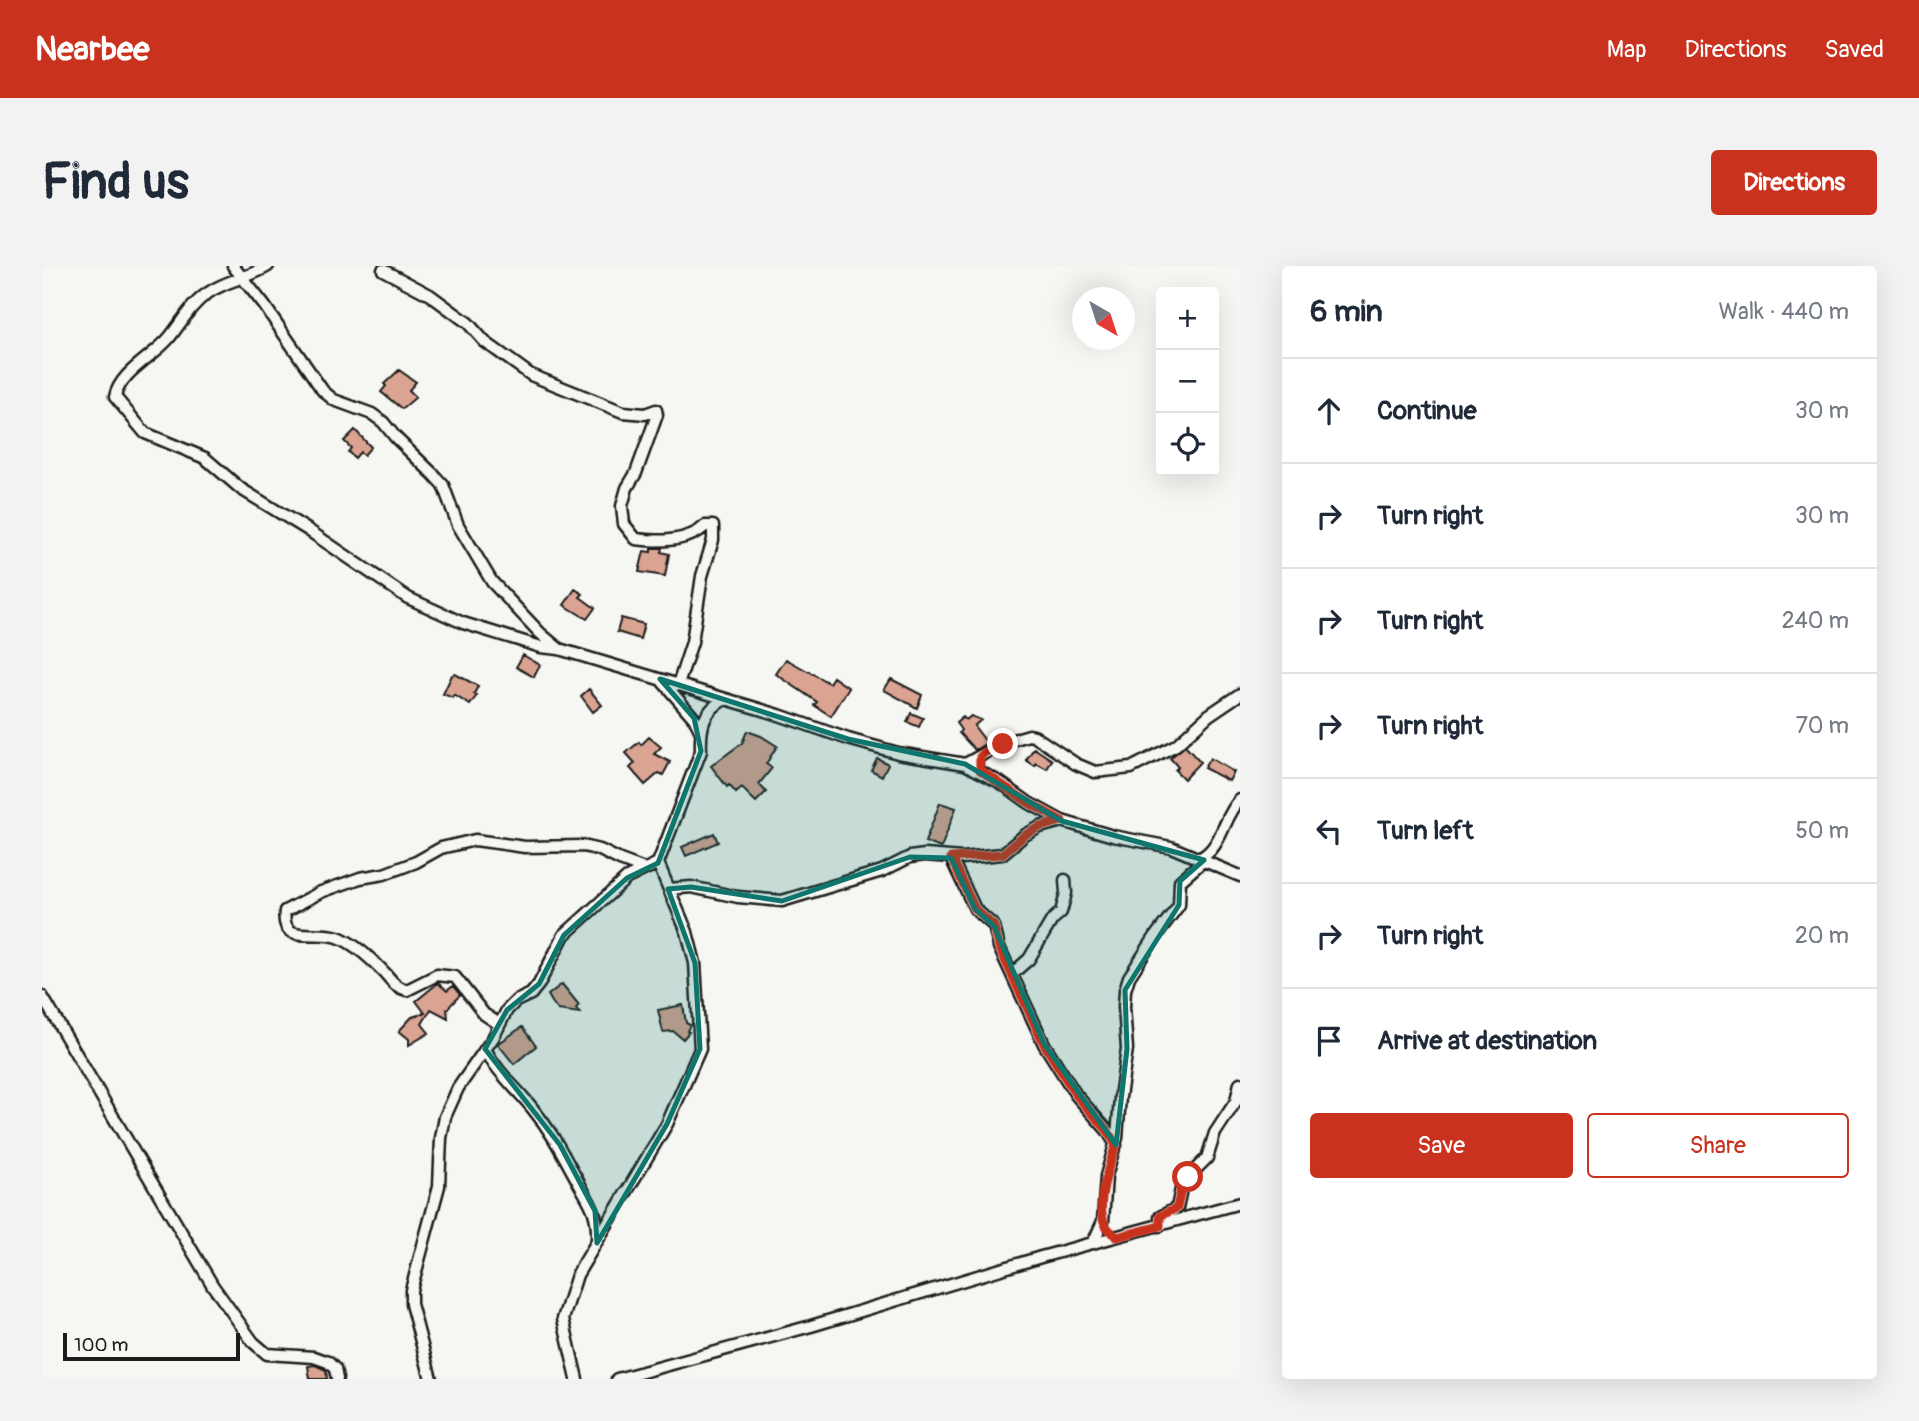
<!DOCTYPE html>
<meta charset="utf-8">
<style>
body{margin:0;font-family:Pangolin,sans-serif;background:#f2f2f3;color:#1f2937}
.controls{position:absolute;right:21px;top:21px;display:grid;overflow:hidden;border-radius:7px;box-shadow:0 7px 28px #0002}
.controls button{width:63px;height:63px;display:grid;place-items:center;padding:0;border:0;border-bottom:2px solid #e0e1e3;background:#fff;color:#1f2937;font:35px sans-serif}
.compass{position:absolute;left:1030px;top:21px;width:63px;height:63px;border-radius:50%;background:#fff;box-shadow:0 7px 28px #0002;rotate:141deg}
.scale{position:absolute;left:21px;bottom:18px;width:177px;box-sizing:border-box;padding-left:7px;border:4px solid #1c1c1c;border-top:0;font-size:19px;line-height:24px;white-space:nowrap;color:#1c1c1c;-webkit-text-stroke:5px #f6f6f2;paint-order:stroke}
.stop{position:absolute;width:21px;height:21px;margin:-16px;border:5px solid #c8321e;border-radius:50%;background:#fff}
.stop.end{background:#c8321e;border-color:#fff;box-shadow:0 2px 7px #0008}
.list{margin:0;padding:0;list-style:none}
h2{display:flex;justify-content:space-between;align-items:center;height:91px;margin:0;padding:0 28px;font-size:30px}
h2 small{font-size:23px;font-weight:400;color:#747a83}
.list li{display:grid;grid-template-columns:46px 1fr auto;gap:21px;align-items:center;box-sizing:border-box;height:105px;padding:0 28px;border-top:2px solid #e0e1e3}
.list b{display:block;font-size:26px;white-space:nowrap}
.list em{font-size:23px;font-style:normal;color:#747a83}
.actions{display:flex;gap:14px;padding:21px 28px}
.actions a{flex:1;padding:16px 0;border:2px solid #c8321e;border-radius:7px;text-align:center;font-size:24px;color:#c8321e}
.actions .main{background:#c8321e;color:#fff}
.icon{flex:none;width:38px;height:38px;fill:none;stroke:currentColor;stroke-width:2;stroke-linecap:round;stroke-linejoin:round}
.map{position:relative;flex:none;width:1198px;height:1113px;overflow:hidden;border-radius:7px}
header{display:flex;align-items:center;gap:42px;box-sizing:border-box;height:98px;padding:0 35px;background:#c8321e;color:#fff}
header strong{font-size:33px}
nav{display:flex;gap:38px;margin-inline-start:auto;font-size:24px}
.intro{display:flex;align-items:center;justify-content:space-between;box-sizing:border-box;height:168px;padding:0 42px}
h1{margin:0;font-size:49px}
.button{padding:18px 32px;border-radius:7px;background:#c8321e;color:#fff;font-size:24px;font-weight:700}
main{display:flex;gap:42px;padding:0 42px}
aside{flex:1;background:#fff;border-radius:7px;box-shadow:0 7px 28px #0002}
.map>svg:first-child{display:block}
.building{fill:#daa392;stroke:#1c1c1c;stroke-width:2}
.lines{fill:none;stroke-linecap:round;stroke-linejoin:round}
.street-casing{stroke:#1c1c1c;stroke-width:15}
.street{stroke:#f6f6f2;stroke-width:10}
.route{stroke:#c8321e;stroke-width:9}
.marked{fill:#0f766e;fill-opacity:0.2;stroke:#0f766e;stroke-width:5;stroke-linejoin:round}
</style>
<header>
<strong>Nearbee</strong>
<nav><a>Map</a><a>Directions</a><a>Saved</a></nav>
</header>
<div class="intro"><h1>Find us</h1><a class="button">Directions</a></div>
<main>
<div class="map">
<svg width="1198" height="1113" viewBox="0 0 1198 1113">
<rect width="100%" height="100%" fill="#f6f6f2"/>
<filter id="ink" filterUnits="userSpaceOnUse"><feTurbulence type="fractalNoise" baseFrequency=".0143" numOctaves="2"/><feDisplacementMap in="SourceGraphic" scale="14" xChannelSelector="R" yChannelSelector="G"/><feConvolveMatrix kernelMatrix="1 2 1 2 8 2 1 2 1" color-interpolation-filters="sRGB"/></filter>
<g filter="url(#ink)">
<!-- building -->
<path class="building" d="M357 104 374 116 367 124 374 131 360 143 339 126 344 120 342 118Z
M313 164 329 181 322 189 318 186 313 192 306 186 309 182 302 175Z
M609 282H620L619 286 627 288 623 310 597 306 602 285 609 286Z
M533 323 541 328 538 331 553 342 545 353 522 339Z
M579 352 602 358 598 373 575 366Z
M481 389 498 399 492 411 474 401Z
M744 393 787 417 791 411 807 422 789 450 772 439 775 436 734 408Z
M413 408 436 420 432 428 435 429 428 439 412 429 411 432 401 428 410 409Z
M849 413 880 429 875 442 842 424Z
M547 423 560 439 551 446 539 430Z
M869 447 881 452 877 461 865 456Z
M929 450 939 454 932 460 945 477 933 484 917 467 919 464 914 457 921 451 924 454Z
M705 465 719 470 735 480 724 498 730 502 717 518 724 526 714 536 700 522 694 527 687 519 685 521 669 500 700 477Z
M607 471 619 481 612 488 628 496 621 509 617 507 603 519 588 502 593 497 584 487 597 476 599 479Z
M1143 480 1158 496 1142 513 1133 504 1136 501 1128 492Z
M992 482 1010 494 1005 503 994 497 993 500 984 494Z
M835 492 846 498 840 510 829 504Z
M1168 492 1192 506 1187 515 1162 502Z
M898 537 914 542 899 582 883 576Z
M672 567 676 576 644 590 640 581Z
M396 717 405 725 411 720 418 729 405 743 406 752 389 743 380 758 387 767 367 779V773L357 765 370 751 383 747 374 735Z
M520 718 537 739 534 742 538 747 516 744 510 736 506 729Z
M641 739 644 757 648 759 645 765 647 766 641 773 631 765 621 766 616 744Z
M480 761 494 780 472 798 456 778Z
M273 1099 284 1104 285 1113H268L266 1100Z"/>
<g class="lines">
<defs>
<path id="street" d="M191 0 222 39 281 125 292 134 330 148 341 156 354 172 390 207 401 219 416 259 450 316 498 367 517 383 737 449 806 473 856 487 923 498 959 517 987 537 1020 555 1071 570 1129 581 1198 610
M226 0C207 12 184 14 166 27 149 38 140 56 127 72 111 91 78 106 73 131L103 167 163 192 199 223 266 264 366 332 421 357 499 381 517 383
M341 4 388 29 426 57 443 76 489 109 581 146 603 148 614 144 615 149 594 207 585 222 580 240 582 258 594 273C615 276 647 276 663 260H671V274L660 310 650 376 636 419
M621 416 652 452 659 466
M923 498C944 487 963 475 987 469L992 470 1034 498 1053 506 1089 502 1134 479 1167 449 1198 428
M909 592 933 643 952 660 957 681 1002 778 1034 829 1065 864 1074 879
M1158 592C1180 582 1181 551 1198 534
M627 623 649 621 696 631 740 635 840 605 868 591 883 589 920 592 960 588 983 569 998 561 1020 555
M971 707 987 693 1010 654 1019 646 1024 627 1023 614
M0 730 171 1020 211 1076 225 1088 272 1091 286 1096 293 1103 295 1113
M457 758 442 748 413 711 395 709 365 724C352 721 349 713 340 704 328 692 312 677 296 671 273 663 238 680 243 645L279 626 318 612 342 608 374 596 399 582 433 574 483 581 541 580 558 584 578 594 602 603
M443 783C455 806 475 823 491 843 510 866 520 887 534 912 547 936 556 944 555 973
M1118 960V951L1135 942 1139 923 1146 911 1165 892 1173 867 1194 835 1198 817
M1051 977 1061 955 1064 910 1075 872 1078 831 1085 783 1082 741 1083 724 1087 711 1115 668 1137 639 1138 615 1162 594
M389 1113 369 1038V1024L397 920 399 872 403 851 416 822 451 772 465 744 474 735 489 728 497 718 522 669 585 612 616 597
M535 1113 521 1053 535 1009 625 858 658 783 653 697 645 666 616 597 659 485C658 461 661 445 683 433
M575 1113 769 1060 999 991 1198 937"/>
</defs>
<!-- street casing -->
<use href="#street" class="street-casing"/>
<!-- street -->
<use href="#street" class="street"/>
</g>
</g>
<g class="lines" filter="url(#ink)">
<!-- route -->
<path class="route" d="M961 478 943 486 938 491V504L987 537 1020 555 998 561 983 569 960 588 909 592 933 643 952 660 957 681 1002 778 1034 829 1065 864 1074 879C1067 899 1053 938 1063 958 1066 964 1070 967 1075 971L1118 960V950L1135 942 1139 923 1146 911"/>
</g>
<!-- marked area -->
<path class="marked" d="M618 413 806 473 923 498 1020 555 1162 594 1138 615 1137 639 1083 724 1085 783 1074 879 1002 778 952 660 933 643 909 592 868 591 740 635 649 621 626 623 653 697 658 783 625 858 555 977 553 945 518 879 443 783 465 744 497 718 522 669 585 612 616 597 659 485 652 452Z"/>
</svg>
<div class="controls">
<button>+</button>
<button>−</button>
<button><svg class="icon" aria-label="locate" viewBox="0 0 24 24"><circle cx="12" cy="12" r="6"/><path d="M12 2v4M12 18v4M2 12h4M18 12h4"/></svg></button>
</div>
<svg class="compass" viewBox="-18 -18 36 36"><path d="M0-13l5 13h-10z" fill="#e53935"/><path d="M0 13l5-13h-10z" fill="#747a83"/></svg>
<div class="scale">100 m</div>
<div class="stop" style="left:1146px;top:911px"></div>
<div class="stop end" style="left:961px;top:478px"></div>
</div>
<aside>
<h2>6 min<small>Walk · 440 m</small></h2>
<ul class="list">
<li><svg class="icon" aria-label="ahead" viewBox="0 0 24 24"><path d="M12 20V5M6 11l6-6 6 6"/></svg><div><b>Continue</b></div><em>30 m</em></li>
<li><svg class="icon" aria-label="right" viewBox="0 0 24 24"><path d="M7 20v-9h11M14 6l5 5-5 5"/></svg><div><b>Turn right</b></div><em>30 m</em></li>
<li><svg class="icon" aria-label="right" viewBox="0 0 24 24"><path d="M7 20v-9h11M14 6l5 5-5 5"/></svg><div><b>Turn right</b></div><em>240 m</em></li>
<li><svg class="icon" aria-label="right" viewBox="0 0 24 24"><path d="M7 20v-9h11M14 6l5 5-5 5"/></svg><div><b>Turn right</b></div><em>70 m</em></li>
<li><svg class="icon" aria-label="left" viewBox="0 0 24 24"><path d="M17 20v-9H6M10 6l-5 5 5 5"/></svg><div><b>Turn left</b></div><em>50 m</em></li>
<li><svg class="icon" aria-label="right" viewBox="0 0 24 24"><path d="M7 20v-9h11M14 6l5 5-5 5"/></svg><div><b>Turn right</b></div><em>20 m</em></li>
<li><svg class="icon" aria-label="arrive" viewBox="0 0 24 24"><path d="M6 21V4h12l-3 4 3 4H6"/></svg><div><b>Arrive at destination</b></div></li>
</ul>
<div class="actions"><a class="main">Save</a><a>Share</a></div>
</aside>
</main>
